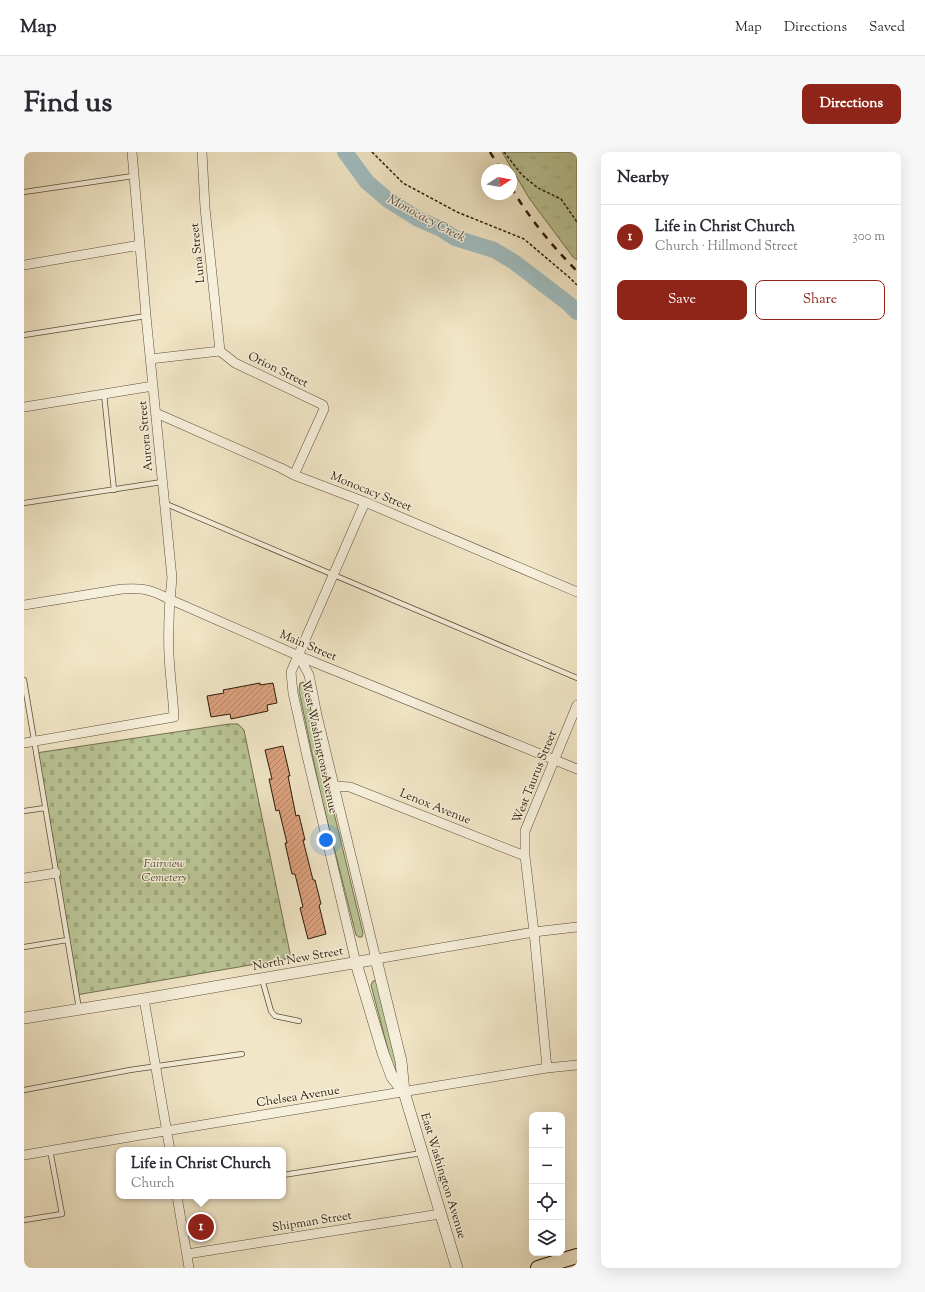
<!DOCTYPE html>
<meta charset="utf-8">
<style>
body{margin:0;font-family:"Sorts Mill Goudy",serif;background:#f7f7f7;color:#2b2b33}
.controls{position:absolute;right:12px;bottom:12px;display:grid;overflow:hidden;border-radius:8px;box-shadow:0 4px 16px #0002}
.controls button{width:36px;height:36px;display:grid;place-items:center;padding:0;border:0;border-bottom:1px solid #e1e1e2;background:#fff;color:#2b2b33;font:20px sans-serif}
.compass{position:absolute;left:457px;top:12px;width:36px;height:36px;border-radius:50%;background:#fff;box-shadow:0 4px 16px #0002;rotate:79deg}
.you{position:absolute;left:302px;top:688px;width:14px;height:14px;margin:-10px;border:3px solid #fff;border-radius:50%;background:#1a73e8;box-shadow:0 0 0 6px #1a73e833}
.badge{display:grid;place-items:center;width:26px;height:26px;border-radius:50%;background:#8f2418;color:#fff;font-size:13px;font-weight:700}
.pin{position:absolute;translate:-50% -50%;border:2px solid #fff;box-shadow:0 1px 4px #0006}
.popup{position:absolute;left:92px;top:995px;width:170px;height:52px;box-sizing:border-box;display:grid;place-content:center;border-radius:8px;background:#fff;filter:drop-shadow(0 1px 3px #0005);font-size:13px;white-space:nowrap;color:#7c7c81}
.popup b{font-size:15px;color:#2b2b33}
.popup::after{content:'';position:absolute;left:50%;top:100%;margin-left:-8px;border:8px solid transparent;border-top-color:#fff}
.list{margin:0;padding:0;list-style:none}
h2{display:flex;justify-content:space-between;align-items:center;height:52px;margin:0;padding:0 16px;font-size:17px}
h2 small{font-size:13px;font-weight:400;color:#7c7c81}
.list li{display:grid;grid-template-columns:26px 1fr auto;gap:12px;align-items:center;box-sizing:border-box;height:64px;padding:0 16px;border-top:1px solid #e1e1e2}
.list b{display:block;font-size:15px;white-space:nowrap}
.list p{margin:0;font-size:13px;white-space:nowrap;color:#7c7c81}
.list em{font-size:13px;font-style:normal;color:#7c7c81}
.actions{display:flex;gap:8px;padding:12px 16px}
.actions a{flex:1;padding:9px 0;border:1px solid #8f2418;border-radius:8px;text-align:center;font-size:14px;color:#8f2418}
.actions .main{background:#8f2418;color:#fff}
.icon{flex:none;width:22px;height:22px;fill:none;stroke:currentColor;stroke-width:2;stroke-linecap:round;stroke-linejoin:round}
.map{position:relative;flex:none;width:553px;height:1116px;overflow:hidden;border-radius:8px}
header{display:flex;align-items:center;gap:24px;box-sizing:border-box;height:56px;padding:0 20px;background:#fff;border-bottom:1px solid #e1e1e2}
header strong{font-size:19px}
nav{display:flex;gap:22px;margin-inline-start:auto;font-size:14px}
.intro{display:flex;align-items:center;justify-content:space-between;box-sizing:border-box;height:96px;padding:0 24px}
h1{margin:0;font-size:28px}
.button{padding:10px 18px;border-radius:8px;background:#8f2418;color:#fff;font-size:14px;font-weight:700}
main{display:flex;gap:24px;padding:0 24px}
aside{flex:1;background:#fff;border-radius:8px;box-shadow:0 4px 16px #0002}
.map>svg:first-child{display:block}
.grass{fill:#bac596;stroke:#73704e}
.cemetery{fill:url(#cemetery-stones);stroke:#73704e}
.park{fill:url(#park-tufts);stroke:#73704e}
.lines{fill:none;stroke-linecap:round;stroke-linejoin:round}
.river{stroke:#a0bdc0;stroke-width:16}
.building{fill:url(#building-hatch);stroke:#2c1c07}
.service-casing{stroke:#5d4e37;stroke-width:6}
.minor-casing{stroke:#5d4e37;stroke-width:10}
.tertiary-casing{stroke:#5d4e37;stroke-width:12}
.primary-casing{stroke:#2c1c07;stroke-width:16}
.path{stroke:#2c1c07;stroke-width:1.5;stroke-dasharray:3 2;stroke-linecap:butt}
.service{stroke:#f6efdb;stroke-width:4.5}
.minor{stroke:#f6efdb;stroke-width:9}
.tertiary{stroke:#f6efdb;stroke-width:11}
.primary{stroke:#f1e6c7;stroke-width:14}
.rail{stroke:#2c1c07;stroke-width:2.5;stroke-dasharray:7 7;stroke-linecap:butt}
.labels{text-anchor:middle;dominant-baseline:central;stroke-width:3;stroke-linejoin:round;paint-order:stroke}
.street-label{font-size:12px;fill:#2c1c07;stroke:#f6efdb}
.park-label{font-size:12px;font-style:italic;fill:#574f32;stroke:#f6efdb}
.water-label{font-size:13px;font-style:italic;fill:#555448;stroke:#f6efdb}
</style>
<header>
<strong>Map</strong>
<nav><a>Map</a><a>Directions</a><a>Saved</a></nav>
</header>
<div class="intro"><h1>Find us</h1><a class="button">Directions</a></div>
<main>
<div class="map">
<svg width="553" height="1116" viewBox="0 0 553 1116">
<defs>
<pattern id="cemetery-stones" width="16" height="16" patternUnits="userSpaceOnUse"><rect width="16" height="16" fill="#bac596"/><path d="M2 7V4a2 2 0 0 1 4 0v3zM10 15v-3a2 2 0 0 1 4 0v3z" fill="#a0a980"/></pattern>
<pattern id="park-tufts" width="24" height="20" patternUnits="userSpaceOnUse"><rect width="24" height="20" fill="#bac596"/><path d="M3 7l-1-3M5 7V3M7 7l1-3M15 17l-1-3M17 17v-4M19 17l1-3" fill="none" stroke="#a0a980"/></pattern>
<pattern id="building-hatch" width="6" height="6" patternUnits="userSpaceOnUse"><rect width="6" height="6" fill="#dda27f"/><path d="M-1 1l2-2M0 6l6-6M5 7l2-2" fill="none" stroke="#b38366"/></pattern>
</defs>
<rect width="100%" height="100%" fill="#f1e6c7"/>
<filter id="stains"><feTurbulence type="fractalNoise" baseFrequency=".005" numOctaves="4"/><feColorMatrix values="0 0 0 0 .2 0 0 0 0 .09 0 0 0 0 .02 0 0 0 .5 -.17"/></filter>
<radialGradient id="worn" r=".72"><stop offset=".6" stop-color="#630" stop-opacity="0"/><stop offset="1" stop-color="#630" stop-opacity=".3"/></radialGradient>
<!-- grass -->
<path class="grass" d="M279 530 281 532 283 538 296 603 339 781 338 785H335L332 783 297 644 275 539 276 531Z
M353 828 374 918 369 917 347 833 349 829Z"/>
<!-- cemetery -->
<path class="cemetery" d="M205 572H214L220 578 267 806 52 843 12 601Z"/>
<!-- park -->
<path class="park" d="M478 0H553V108L549 105 505 46Z"/>
<g class="lines">
<!-- river -->
<path class="river" d="M321 0 343 30 364 48 394 67 417 77 431 86 470 98 490 110 545 152 553 160"/>
</g>
<!-- building -->
<path class="building" d="M236 531V533L249 531 253 551 243 553 244 559 207 567 206 562 187 565 183 544 200 541 199 538Z
M259 594 266 624H264L272 664 275 663 281 688H279L289 728H291L297 752 295 753 302 782 284 787 276 756 279 755 271 722H268L261 691H263L255 658 252 659 245 627H248L241 598Z"/>
<g class="lines">
<defs>
<path id="service" d="M0 40 109 24
M0 183 122 164
M80 242 90 338
M0 351 138 330
M140 351 553 526
M0 528 55 857
M0 659 21 656
M0 795 43 788
M238 827 247 859 251 864 275 869
M0 938 106 918 218 902
M259 1023 398 1001
M0 1068 38 1062 26 998"/>
<path id="minor" d="M178 0 181 56 196 199
M0 113 116 93
M126 207 196 199 211 211 299 253 300 257 270 323
M0 255 129 234
M132 261 257 316 270 323 341 350 553 440
M0 453 98 437C119 436 126 437 145 447L275 504 553 617
M275 504 285 523 293 563 352 807 510 780 553 775
M0 591 150 565C149 545 146 524 145 503 144 478 145 452 148 426L122 164 108 0
M311 634 326 635 501 704
M0 726 32 721
M332 811 282 600 269 541 267 520 341 350
M120 847 146 998
M523 916 510 780 501 704V679L553 553
M0 1003C174 973 348 945 523 916L553 913
M153 1044 165 1116
M163 1102 416 1062"/>
<path id="tertiary" d="M332 811 359 901 368 925 379 939
M0 866 120 847 352 807 377 909 380 940 433 1116"/>
<path id="primary" d="M514 1116 553 1104"/>
</defs>
<!-- service casing -->
<use href="#service" class="service-casing"/>
<!-- minor casing -->
<use href="#minor" class="minor-casing"/>
<!-- tertiary casing -->
<use href="#tertiary" class="tertiary-casing"/>
<!-- primary casing -->
<use href="#primary" class="primary-casing"/>
<!-- path -->
<path class="path" d="M348 0 379 31 433 60 500 87 546 126 553 133
M480 0 498 23 514 36 537 47 553 70"/>
<!-- service -->
<use href="#service" class="service"/>
<!-- minor -->
<use href="#minor" class="minor"/>
<!-- tertiary -->
<use href="#tertiary" class="tertiary"/>
<!-- primary -->
<use href="#primary" class="primary"/>
<!-- rail -->
<path class="rail" d="M466 0 477 18
M487 35C505 66 528 94 553 119"/>
</g>
<g class="labels">
<!-- street labels -->
<g class="street-label">
<text transform="translate(174 101) rotate(-96)">Luna Street</text>
<text transform="translate(254 218) rotate(26)">Orion Street</text>
<text transform="translate(122 284) rotate(-95)">Aurora Street</text>
<text transform="translate(347 340) rotate(22)">Monocacy Street</text>
<text transform="translate(284 494) rotate(23)">Main Street</text>
<text transform="translate(295 595) rotate(78)">West Washington Avenue</text>
<text transform="translate(511 625) rotate(-68)">West Taurus Street</text>
<text transform="translate(411 655) rotate(22)">Lenox Avenue</text>
<text transform="translate(274 807) rotate(-10)">North New Street</text>
<text transform="translate(274 945) rotate(-9)">Chelsea Avenue</text>
<text transform="translate(419 1024) rotate(73)">East Washington Avenue</text>
<text transform="translate(288 1070) rotate(-9)">Shipman Street</text>
</g>
<!-- park labels -->
<g class="park-label">
<text x="140" y="712">Fairview<tspan x="140" dy="14">Cemetery</tspan></text>
</g>
<!-- water labels -->
<g class="water-label">
<text transform="translate(402 67) rotate(28)">Monocacy Creek</text>
</g>
</g>
<rect width="100%" height="100%" filter="url(#stains)"/>
<rect width="100%" height="100%" fill="url(#worn)"/>
</svg>
<div class="controls">
<button>+</button>
<button>−</button>
<button><svg class="icon" aria-label="locate" viewBox="0 0 24 24"><circle cx="12" cy="12" r="6"/><path d="M12 2v4M12 18v4M2 12h4M18 12h4"/></svg></button>
<button><svg class="icon" aria-label="layers" viewBox="0 0 24 24"><path d="M12 4l9 5-9 5-9-5zM3 14l9 5 9-5"/></svg></button>
</div>
<svg class="compass" viewBox="-18 -18 36 36"><path d="M0-13l5 13h-10z" fill="#e53935"/><path d="M0 13l5-13h-10z" fill="#7c7c81"/></svg>
<div class="you"></div>
<div class="pin badge" style="left:177px;top:1075px">1</div>
<div class="popup"><b>Life in Christ Church</b>Church</div>
</div>
<aside>
<h2>Nearby<small></small></h2>
<ul class="list">
<li><span class="badge">1</span><div><b>Life in Christ Church</b><p>Church · Hillmond Street</p></div><em>300 m</em></li>
</ul>
<div class="actions"><a class="main">Save</a><a>Share</a></div>
</aside>
</main>
